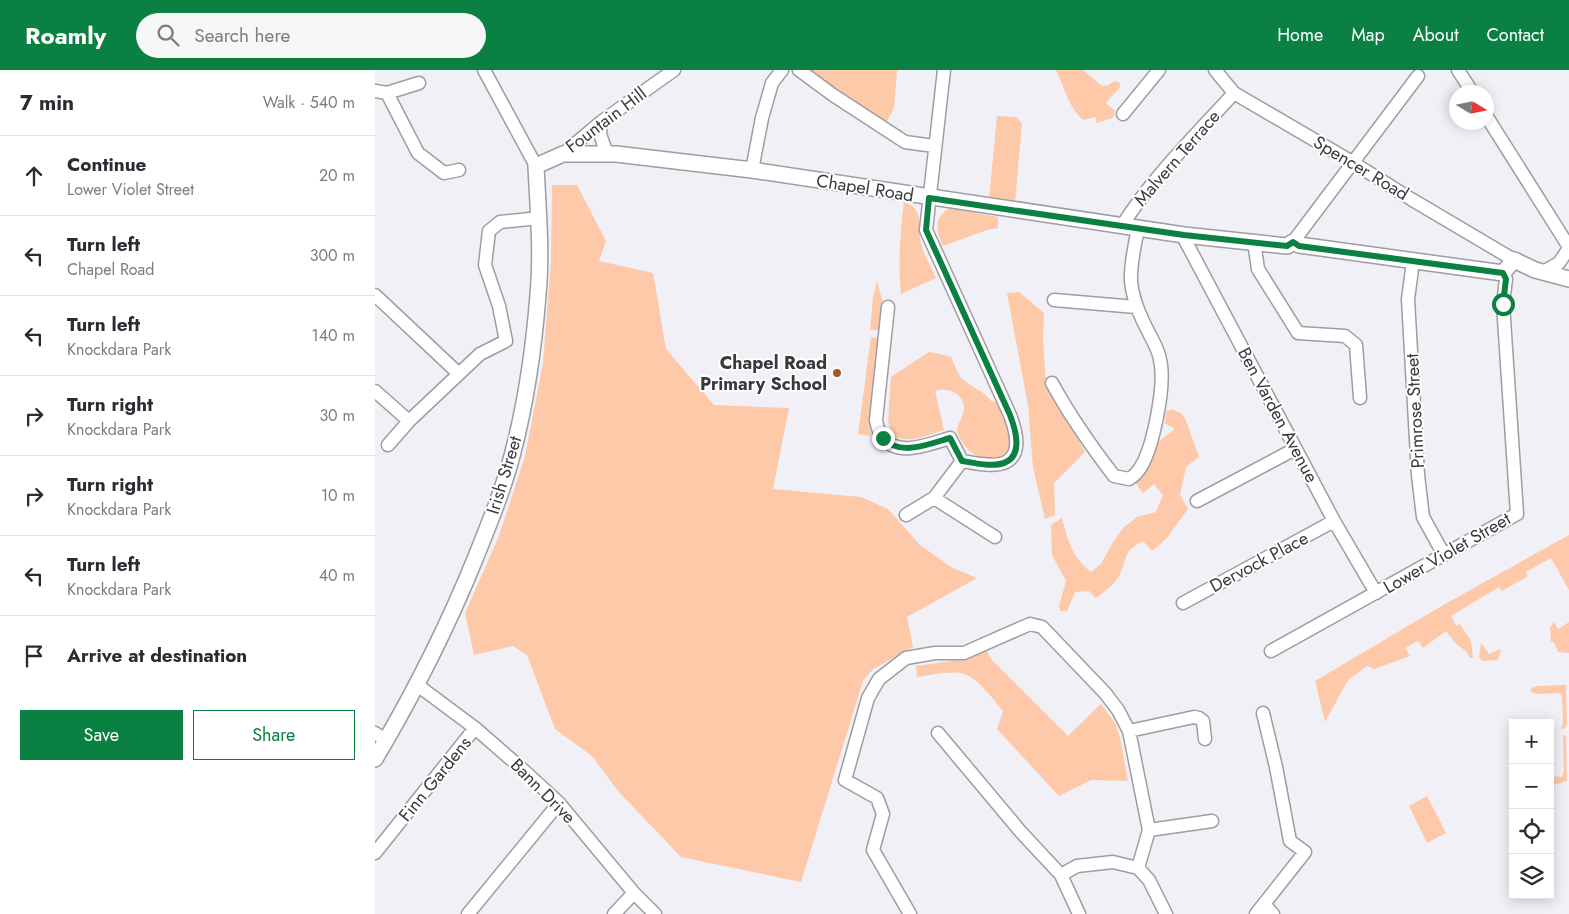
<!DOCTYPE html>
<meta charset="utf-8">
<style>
body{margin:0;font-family:Jost,sans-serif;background:#f7f7f7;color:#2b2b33}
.controls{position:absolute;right:15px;bottom:15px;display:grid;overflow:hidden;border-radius:0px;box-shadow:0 2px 12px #0003}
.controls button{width:45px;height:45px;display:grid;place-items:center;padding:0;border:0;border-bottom:1px solid #e1e1e2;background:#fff;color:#2b2b33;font:25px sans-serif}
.compass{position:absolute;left:1074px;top:15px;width:45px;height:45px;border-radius:50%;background:#fff;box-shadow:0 2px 12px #0003;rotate:100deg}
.stop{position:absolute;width:15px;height:15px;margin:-11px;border:4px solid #0b8043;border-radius:50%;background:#fff}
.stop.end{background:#0b8043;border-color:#fff;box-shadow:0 1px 5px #0008}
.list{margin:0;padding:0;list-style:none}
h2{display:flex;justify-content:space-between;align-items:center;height:65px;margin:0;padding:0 20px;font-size:21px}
h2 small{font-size:16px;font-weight:400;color:#7c7c81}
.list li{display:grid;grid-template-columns:32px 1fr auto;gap:15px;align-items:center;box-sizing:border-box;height:80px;padding:0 20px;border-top:1px solid #e1e1e2}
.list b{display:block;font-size:19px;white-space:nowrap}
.list p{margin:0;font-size:16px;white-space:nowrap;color:#7c7c81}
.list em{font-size:16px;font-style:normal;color:#7c7c81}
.actions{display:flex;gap:10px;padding:15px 20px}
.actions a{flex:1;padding:11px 0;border:1px solid #0b8043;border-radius:0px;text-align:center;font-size:18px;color:#0b8043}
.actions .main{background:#0b8043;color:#fff}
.icon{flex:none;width:28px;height:28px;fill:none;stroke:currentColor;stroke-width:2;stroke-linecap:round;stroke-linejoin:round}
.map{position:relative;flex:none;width:1194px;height:844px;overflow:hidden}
header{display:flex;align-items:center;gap:30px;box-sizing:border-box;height:70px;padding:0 25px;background:#0b8043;color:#fff}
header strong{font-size:24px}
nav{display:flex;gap:28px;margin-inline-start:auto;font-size:18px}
.search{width:350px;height:45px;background:#f7f7f7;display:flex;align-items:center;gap:12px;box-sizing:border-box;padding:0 18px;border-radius:28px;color:#7c7c81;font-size:19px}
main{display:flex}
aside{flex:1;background:#fff}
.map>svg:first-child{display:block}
.green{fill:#fdc9a8}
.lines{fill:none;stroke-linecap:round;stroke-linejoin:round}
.minor-casing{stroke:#9d9da2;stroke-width:15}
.major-casing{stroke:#9d9da2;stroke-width:18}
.minor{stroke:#fff;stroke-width:12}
.major{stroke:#fff;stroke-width:15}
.route{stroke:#0b8043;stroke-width:6}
.poi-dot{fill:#9f5c2b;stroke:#fff;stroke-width:2}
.labels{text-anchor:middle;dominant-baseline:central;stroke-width:4;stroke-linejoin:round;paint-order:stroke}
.street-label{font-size:18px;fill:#3a3a3c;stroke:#fff}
.poi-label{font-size:18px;font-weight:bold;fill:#3a3a3c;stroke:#fff;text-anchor:end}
</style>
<header>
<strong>Roamly</strong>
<div class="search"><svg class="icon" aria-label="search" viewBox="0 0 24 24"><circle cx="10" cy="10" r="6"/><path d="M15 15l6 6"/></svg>Search here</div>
<nav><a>Home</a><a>Map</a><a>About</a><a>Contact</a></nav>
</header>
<main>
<aside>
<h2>7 min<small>Walk · 540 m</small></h2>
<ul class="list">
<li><svg class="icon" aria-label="ahead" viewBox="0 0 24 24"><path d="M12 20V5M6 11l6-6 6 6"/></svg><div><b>Continue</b><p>Lower Violet Street</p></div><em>20 m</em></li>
<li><svg class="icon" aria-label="left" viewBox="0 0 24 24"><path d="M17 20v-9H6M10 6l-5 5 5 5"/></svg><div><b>Turn left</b><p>Chapel Road</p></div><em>300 m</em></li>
<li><svg class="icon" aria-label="left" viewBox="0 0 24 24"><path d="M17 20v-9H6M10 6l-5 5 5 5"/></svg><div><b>Turn left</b><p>Knockdara Park</p></div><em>140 m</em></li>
<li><svg class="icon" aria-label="right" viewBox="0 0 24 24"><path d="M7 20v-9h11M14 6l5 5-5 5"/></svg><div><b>Turn right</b><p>Knockdara Park</p></div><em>30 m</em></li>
<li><svg class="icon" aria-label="right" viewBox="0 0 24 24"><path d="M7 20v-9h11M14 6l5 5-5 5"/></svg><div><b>Turn right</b><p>Knockdara Park</p></div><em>10 m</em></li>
<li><svg class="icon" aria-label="left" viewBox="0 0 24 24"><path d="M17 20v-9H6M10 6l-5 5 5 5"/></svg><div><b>Turn left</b><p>Knockdara Park</p></div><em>40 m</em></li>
<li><svg class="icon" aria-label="arrive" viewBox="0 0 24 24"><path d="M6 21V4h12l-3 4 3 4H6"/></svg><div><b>Arrive at destination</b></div></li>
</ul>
<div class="actions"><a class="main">Save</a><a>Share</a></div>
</aside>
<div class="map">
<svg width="1194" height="844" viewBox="0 0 1194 844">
<rect width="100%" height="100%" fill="#f1f0f6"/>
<!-- green -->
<path class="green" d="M433 0H522L519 38 511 53Z
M681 0H708L727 16 733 15 740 11 745 13V17L731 33 740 41 738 48 721 53V47L708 50C694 38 689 17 681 0Z
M622 46 641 47 647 53 640 132 614 129Z
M177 115H202L231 171 224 191 278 203 291 279 339 335 414 338 398 419 486 427 513 439 545 475 576 497 602 508 532 547 538 577 498 599 488 611 426 812 306 787 243 721 217 686 180 659 152 585 138 576 99 585 90 543 124 466 150 386 168 293 176 191Z
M529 132C550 138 543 159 546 174 549 185 556 197 561 208L526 224C523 193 525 163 529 132Z
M575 138 623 147V158L612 160 568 176C561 161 558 148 575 138Z
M502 211 508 233 504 260H495L498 227Z
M644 222 669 243 668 271 671 312 710 382 679 413 680 445 670 449 658 397 653 335 632 223Z
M496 267 503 268 494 348 496 366 483 364Z
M554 282 561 283 576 287C579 293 581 300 585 306 593 317 608 319 616 331L624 332C630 346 639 361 634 376 632 383 628 386 621 388 606 393 593 382 586 370 584 367 582 364 582 360 584 349 593 342 587 330 581 320 570 318 560 321L569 360C551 365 534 375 517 365L513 350 516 307Z
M796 339 806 343 810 348 824 387 811 397 805 425 813 439 791 469 777 481 768 471C747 481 753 488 744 506 739 515 729 522 721 528L714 521 700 522 692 541H685L684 536 691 511 677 485 676 455 687 448C693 471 697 487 716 502L726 494 738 472 749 457 762 447 781 442 788 425 779 414 768 423 760 412 773 391 784 371 799 360 798 357 790 354 791 342Z
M1194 465V520L1176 488 1151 502 1153 506 1127 521 1124 517 1076 546 1081 556 1085 554 1096 571 1098 588H1095L1091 581 1081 574 1071 561 1048 578 1043 571 1030 578 1035 586 999 599 992 596 973 610 950 652 940 611 1070 534Z
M1179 552 1183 559 1194 552V583L1183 582 1179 572H1176L1175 558Z
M1106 573 1114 584 1126 579 1123 590 1107 591 1104 587Z
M611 580 617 590 693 666 726 634 740 653 745 667 753 711 716 710 684 726 622 659 628 641C617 628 605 610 589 604 579 600 553 605 542 607L541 596 591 589Z
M1189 615H1191V618L1192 655 1189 659H1186L1188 652 1187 627 1185 623 1163 624 1156 622V618L1162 616Z
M1188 664 1191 667 1192 711 1175 716V706L1187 707 1189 701Z
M1052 726 1071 763 1052 773 1034 736Z"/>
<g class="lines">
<defs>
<path id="minor" d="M109 0 161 96
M424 0 458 25 530 72 559 76
M840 0 859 23 977 92 1036 129 1139 190
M1083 0 1097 22
M0 21 12 23 43 83 69 103 84 100
M12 23 44 13
M748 44 784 0
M1112 47 1194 177
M226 52 225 64 232 84
M188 84 226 52 299 0
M377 100 387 48 397 13 407 0
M747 156C776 109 822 64 859 23
M809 165 810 170 959 451 1001 523
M879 172 883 199 923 263 970 266 981 275 985 328
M918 172 1043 6
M1038 192 1033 229 1043 405 1048 447 1069 485
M1168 202 1184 193 1194 178
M0 225 83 303
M679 230 761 237
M513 237 501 350C502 355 503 361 506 365 521 389 554 374 575 368L587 391C599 393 620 398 631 392 648 383 640 358 635 345L551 160 569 0
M677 313C695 346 716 376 739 406L754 409C757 407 761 404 763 401 778 382 791 314 785 290 784 281 779 273 775 265 766 248 758 231 756 211 755 194 760 175 763 158
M0 321 34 351
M13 375 34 351 105 284 131 271 124 236 110 195 114 161 125 152 164 148
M559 428 620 467
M822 431 920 379
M531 445 559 428 587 391
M808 533 959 451
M896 581 1142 444 1128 234 1131 209 1128 203
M41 614 100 658 146 698 184 733 259 823 280 844
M754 661 819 647 824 648 828 651 830 669
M0 663 11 670
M563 663 645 761 686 805 704 844
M774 760 837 751
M0 783 100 658
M686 805 702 796 738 792 763 798 774 810 791 844
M889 834 898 844
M93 844 184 733
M239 844 259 823
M535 844 498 780 508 744 502 728 470 710 493 628 504 609 531 588 560 583H589L655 554 667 557 730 623 743 640 754 661 774 760 763 798
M881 844 930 782 915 771 901 697 888 643"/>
<path id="major" d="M0 689C38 625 72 558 100 489 114 454 129 418 138 382 151 332 159 276 163 225 167 182 163 139 161 96L188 84H241L377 100 809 165 912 176 918 172 924 175 1128 203 1139 190 1160 200 1194 209"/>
</defs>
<!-- minor casing -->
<use href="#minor" class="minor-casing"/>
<!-- major casing -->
<use href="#major" class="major-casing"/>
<!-- minor -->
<use href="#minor" class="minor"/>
<!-- major -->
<use href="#major" class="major"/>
</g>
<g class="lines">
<!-- route -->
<path class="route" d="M508 368C525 387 554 374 575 368L587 391C599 393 620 398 631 392 648 384 640 358 635 345L551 160 554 128 809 165 912 176 918 172 924 176 1128 203 1131 209 1128 234"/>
</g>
<!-- markers -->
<circle class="poi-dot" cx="462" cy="303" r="5"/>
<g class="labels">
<!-- street labels -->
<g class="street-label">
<text transform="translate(231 50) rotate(-37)">Fountain Hill</text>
<text transform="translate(802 88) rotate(-49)">Malvern Terrace</text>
<text transform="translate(986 98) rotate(31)">Spencer Road</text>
<text transform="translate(490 118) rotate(9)">Chapel Road</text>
<text transform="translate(1040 341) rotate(-93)">Primrose Street</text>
<text transform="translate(903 345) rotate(62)">Ben Varden Avenue</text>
<text transform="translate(129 405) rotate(-73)">Irish Street</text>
<text transform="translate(1072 483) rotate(-30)">Lower Violet Street</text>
<text transform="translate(884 492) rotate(-28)">Dervock Place</text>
<text transform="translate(60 709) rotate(-51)">Finn Gardens</text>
<text transform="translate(168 721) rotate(45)">Bann Drive</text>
</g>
<!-- poi labels -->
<g class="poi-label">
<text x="452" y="293">Chapel Road<tspan x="452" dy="21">Primary School</tspan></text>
</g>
</g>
</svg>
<div class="controls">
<button>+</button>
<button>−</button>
<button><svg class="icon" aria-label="locate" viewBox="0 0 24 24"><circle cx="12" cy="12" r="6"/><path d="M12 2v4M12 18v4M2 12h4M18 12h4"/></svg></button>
<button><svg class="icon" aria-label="layers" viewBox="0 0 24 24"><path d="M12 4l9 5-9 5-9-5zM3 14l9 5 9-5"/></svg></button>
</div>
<svg class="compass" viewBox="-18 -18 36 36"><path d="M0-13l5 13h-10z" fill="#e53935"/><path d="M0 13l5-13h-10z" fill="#7c7c81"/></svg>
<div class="stop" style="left:1128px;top:234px"></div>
<div class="stop end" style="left:508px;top:368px"></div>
</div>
</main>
